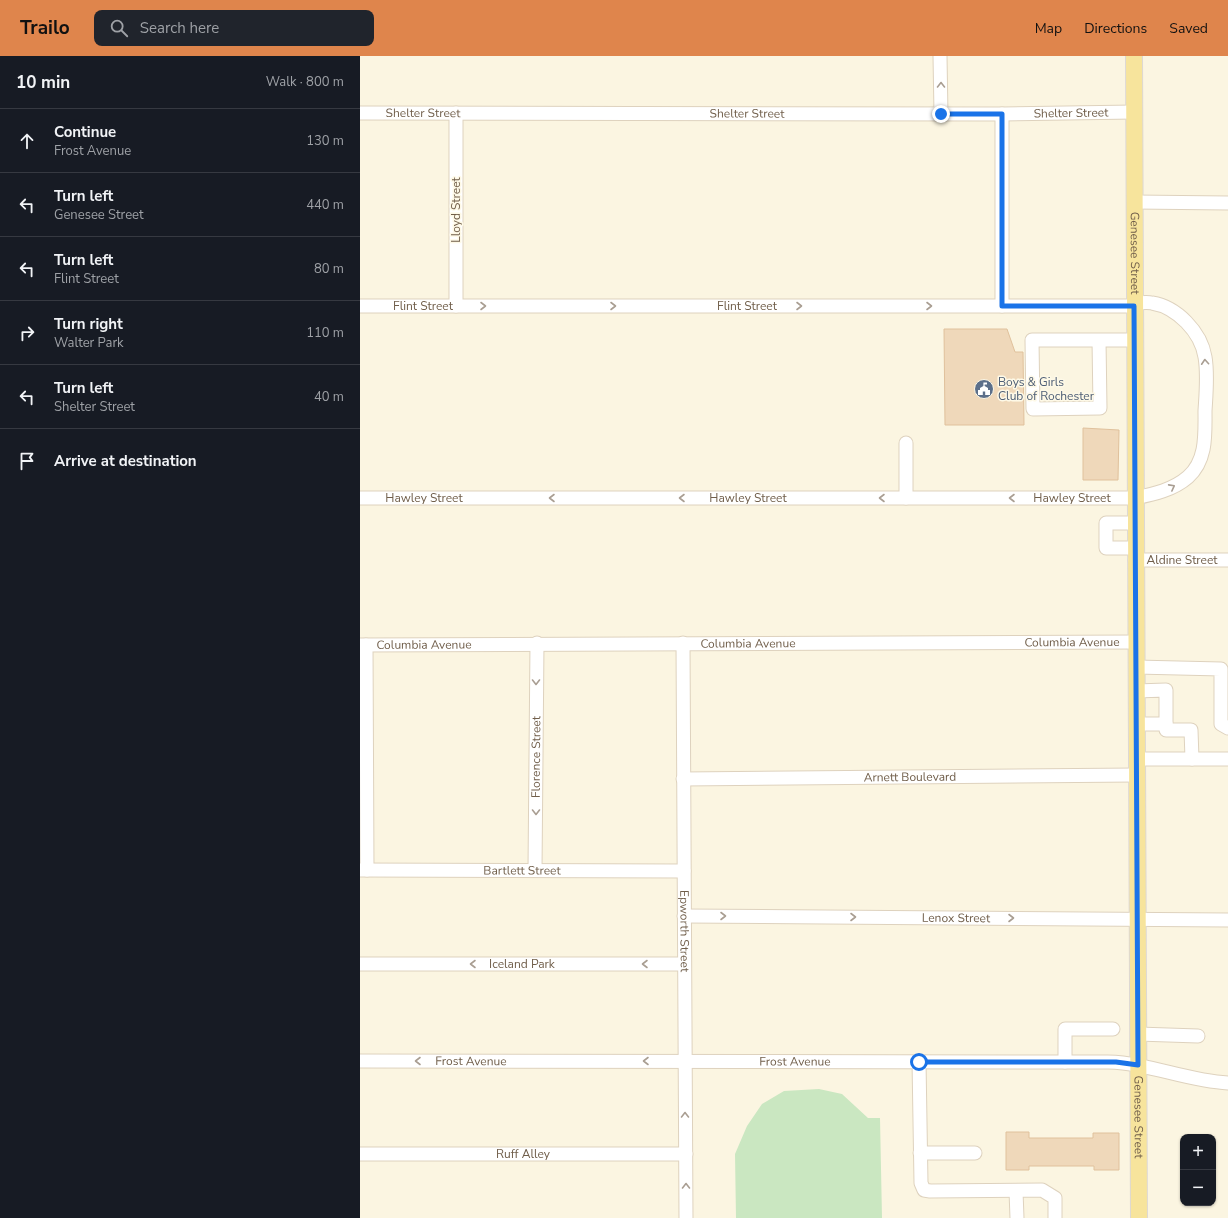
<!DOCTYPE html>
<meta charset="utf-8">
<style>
body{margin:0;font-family:"Nunito Sans",sans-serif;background:#20242c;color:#f1f3f6}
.controls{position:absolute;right:12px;bottom:12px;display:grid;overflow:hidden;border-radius:8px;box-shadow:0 1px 3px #0004}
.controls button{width:36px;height:36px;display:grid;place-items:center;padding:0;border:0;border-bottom:1px solid #363941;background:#171b24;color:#f1f3f6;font:20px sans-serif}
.stop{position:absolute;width:12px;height:12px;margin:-9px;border:3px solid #1a73e8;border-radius:50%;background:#fff}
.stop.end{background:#1a73e8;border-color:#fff;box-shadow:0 1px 4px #0008}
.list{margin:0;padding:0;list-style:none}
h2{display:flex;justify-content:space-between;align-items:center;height:52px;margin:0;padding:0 16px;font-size:17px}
h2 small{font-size:13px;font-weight:400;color:#9ea1a6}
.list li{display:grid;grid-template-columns:26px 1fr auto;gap:12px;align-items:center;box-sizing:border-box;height:64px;padding:0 16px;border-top:1px solid #363941}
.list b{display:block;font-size:15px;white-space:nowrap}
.list p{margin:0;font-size:13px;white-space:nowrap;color:#9ea1a6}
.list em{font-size:13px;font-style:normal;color:#9ea1a6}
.icon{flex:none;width:22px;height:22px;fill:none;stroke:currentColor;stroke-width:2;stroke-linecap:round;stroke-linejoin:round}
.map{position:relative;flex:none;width:868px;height:1162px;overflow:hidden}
header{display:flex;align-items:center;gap:24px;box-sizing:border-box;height:56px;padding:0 20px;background:#df854c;color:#111}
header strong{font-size:19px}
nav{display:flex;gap:22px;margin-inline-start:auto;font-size:14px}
.search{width:280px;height:36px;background:#20242c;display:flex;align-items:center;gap:10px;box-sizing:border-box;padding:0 14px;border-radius:8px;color:#9ea1a6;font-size:15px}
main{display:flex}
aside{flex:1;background:#171b24}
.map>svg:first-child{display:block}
.green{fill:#cae7c1}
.building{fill:#efd8ba;stroke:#e0c19c}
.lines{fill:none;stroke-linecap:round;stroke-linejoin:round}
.minor-casing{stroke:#ded2be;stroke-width:15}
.major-casing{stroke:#ddd8d4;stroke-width:18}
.minor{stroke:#fff;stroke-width:13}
.major{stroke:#f7e49c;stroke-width:16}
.oneway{stroke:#a99e92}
.route{stroke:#1a73e8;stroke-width:5}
.labels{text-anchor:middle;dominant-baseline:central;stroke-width:3;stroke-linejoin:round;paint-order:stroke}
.street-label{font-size:12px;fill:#705e4a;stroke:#fef9e7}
.service-label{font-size:12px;fill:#4e5e75;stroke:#fef9e7;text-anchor:start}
</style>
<header>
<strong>Trailo</strong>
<div class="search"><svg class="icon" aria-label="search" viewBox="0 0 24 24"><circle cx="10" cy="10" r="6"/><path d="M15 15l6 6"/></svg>Search here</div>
<nav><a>Map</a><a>Directions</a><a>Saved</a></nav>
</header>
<main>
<aside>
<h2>10 min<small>Walk · 800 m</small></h2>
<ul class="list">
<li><svg class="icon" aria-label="ahead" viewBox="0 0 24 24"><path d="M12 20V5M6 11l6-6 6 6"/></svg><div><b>Continue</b><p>Frost Avenue</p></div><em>130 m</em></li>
<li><svg class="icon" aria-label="left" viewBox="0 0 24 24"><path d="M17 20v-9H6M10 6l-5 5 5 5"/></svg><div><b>Turn left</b><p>Genesee Street</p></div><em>440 m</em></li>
<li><svg class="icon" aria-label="left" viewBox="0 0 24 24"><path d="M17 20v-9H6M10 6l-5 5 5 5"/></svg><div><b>Turn left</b><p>Flint Street</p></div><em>80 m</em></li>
<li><svg class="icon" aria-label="right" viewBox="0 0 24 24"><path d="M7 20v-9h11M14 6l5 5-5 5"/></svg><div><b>Turn right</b><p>Walter Park</p></div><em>110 m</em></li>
<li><svg class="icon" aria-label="left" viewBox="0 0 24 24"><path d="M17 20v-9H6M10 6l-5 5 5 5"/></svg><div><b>Turn left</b><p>Shelter Street</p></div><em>40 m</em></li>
<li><svg class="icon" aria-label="arrive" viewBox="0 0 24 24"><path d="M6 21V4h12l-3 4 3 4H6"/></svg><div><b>Arrive at destination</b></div></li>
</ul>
</aside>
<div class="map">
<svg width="868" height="1162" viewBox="0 0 868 1162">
<rect width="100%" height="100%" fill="#fbf5e1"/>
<!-- green -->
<path class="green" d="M459 1033 482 1038 508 1062H520L522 1162H376L375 1098 387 1070 402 1048 424 1035Z"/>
<!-- building -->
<path class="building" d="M584 273H647L655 296H663L664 369H585Z
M723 372 759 374 758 424H723Z
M646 1076H669V1082H733V1077H759V1114H734V1110H669V1114H646Z"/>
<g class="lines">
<defs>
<g id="minor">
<path d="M580 0 581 58"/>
<path id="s1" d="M0 57 642 58 774 56"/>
<path d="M96 57V250"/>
<path d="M642 58V250"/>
<path d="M774 146 868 147"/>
<path id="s2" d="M0 250H774"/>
<path d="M739 284 740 352 673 353 672 284H774"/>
<path d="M546 387V442"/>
<path id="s3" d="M0 442H775C794 438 813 434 828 421 847 404 845 378 845 355 846 338 848 318 845 301 841 276 817 251 792 247 787 246 780 247 774 247"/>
<path d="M775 467H746V492H775"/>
<path id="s4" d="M775 504H868"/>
<path id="s5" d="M323 587 326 1162"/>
<path id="s6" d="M0 589 776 586"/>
<path d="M6 589 7 814"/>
<path d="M776 611 861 613V668L868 672"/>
<path d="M776 635 806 634V674H831L832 703"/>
<path d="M776 668H806"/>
<path d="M776 703H868"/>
<path id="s7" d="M323 723 776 719"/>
<path id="s8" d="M0 814 324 815"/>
<path id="s9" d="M175 814 177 587"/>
<path id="s10" d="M324 860 868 864"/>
<path id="s11" d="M0 908H324"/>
<path d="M778 978 838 980"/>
<path id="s12" d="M0 1005 748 1006C789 1007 827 1025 868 1027"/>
<path d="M559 1005 561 1127 564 1134 570 1135 682 1134 695 1142V1162"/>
<path d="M705 1006V973H753"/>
<path d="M560 1097H615"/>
<path id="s13" d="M0 1098H326"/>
<path d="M656 1135 657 1162"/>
</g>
<g id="major">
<path id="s14" d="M774 0 779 1162"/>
</g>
</defs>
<!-- minor casing -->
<use href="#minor" class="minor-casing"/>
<!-- major casing -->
<use href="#major" class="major-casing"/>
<!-- minor -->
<use href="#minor" class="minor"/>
<!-- major -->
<use href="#major" class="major"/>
</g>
<!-- one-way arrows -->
<defs><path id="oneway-chevron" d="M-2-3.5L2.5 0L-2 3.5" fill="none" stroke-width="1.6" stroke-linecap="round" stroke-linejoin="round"/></defs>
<g class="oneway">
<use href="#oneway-chevron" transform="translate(581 29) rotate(-90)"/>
<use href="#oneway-chevron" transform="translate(123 250)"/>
<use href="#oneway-chevron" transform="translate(253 250)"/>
<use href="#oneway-chevron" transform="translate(439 250)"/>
<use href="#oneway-chevron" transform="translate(569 250)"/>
<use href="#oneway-chevron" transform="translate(845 306) rotate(-94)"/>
<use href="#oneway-chevron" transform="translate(812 431) rotate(-28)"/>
<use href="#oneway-chevron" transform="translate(192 442) rotate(180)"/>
<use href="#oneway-chevron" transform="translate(322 442) rotate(180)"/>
<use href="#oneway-chevron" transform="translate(522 442) rotate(180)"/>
<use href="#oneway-chevron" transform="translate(652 442) rotate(180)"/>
<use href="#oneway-chevron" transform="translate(176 626) rotate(90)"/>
<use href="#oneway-chevron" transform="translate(176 756) rotate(90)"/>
<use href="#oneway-chevron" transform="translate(363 860)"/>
<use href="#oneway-chevron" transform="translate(493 861)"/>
<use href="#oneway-chevron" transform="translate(651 862)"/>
<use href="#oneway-chevron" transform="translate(113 908) rotate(-180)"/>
<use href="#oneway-chevron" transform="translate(285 908) rotate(-180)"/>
<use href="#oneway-chevron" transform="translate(58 1005) rotate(-180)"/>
<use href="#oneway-chevron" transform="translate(286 1005) rotate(-180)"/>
<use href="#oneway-chevron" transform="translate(325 1059) rotate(-90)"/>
<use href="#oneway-chevron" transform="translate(326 1130) rotate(-90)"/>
</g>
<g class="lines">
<!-- route -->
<path class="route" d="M559 1006H756L778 1009 774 250H642V58H581"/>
</g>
<!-- icons -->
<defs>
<symbol id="civic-disc" viewBox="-11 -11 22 22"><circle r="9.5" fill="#5c6f8a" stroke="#fef9e7"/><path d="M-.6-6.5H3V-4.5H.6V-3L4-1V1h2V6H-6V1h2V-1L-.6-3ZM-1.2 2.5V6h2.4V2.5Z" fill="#fff"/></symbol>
</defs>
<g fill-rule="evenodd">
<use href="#civic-disc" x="613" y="322" width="22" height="22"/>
</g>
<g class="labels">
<!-- street labels -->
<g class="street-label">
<text stroke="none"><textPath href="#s1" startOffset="63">Shelter Street</textPath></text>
<text stroke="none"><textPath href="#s1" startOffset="387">Shelter Street</textPath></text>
<text stroke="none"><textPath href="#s1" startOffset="711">Shelter Street</textPath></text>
<text transform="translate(96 154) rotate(-90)">Lloyd Street</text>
<text stroke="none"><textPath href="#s14" startOffset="197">Genesee Street</textPath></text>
<text stroke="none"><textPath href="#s2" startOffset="63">Flint Street</textPath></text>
<text stroke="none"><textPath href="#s2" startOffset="387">Flint Street</textPath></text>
<text stroke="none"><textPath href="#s3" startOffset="64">Hawley Street</textPath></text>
<text stroke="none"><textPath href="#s3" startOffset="388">Hawley Street</textPath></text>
<text stroke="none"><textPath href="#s3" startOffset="712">Hawley Street</textPath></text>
<text stroke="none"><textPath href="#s4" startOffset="47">Aldine Street</textPath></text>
<text stroke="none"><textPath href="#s6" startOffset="712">Columbia Avenue</textPath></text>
<text stroke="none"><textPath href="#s6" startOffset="388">Columbia Avenue</textPath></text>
<text stroke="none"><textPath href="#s6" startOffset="64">Columbia Avenue</textPath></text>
<text stroke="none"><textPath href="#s9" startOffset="113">Florence Street</textPath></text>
<text stroke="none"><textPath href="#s7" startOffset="227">Arnett Boulevard</textPath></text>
<text stroke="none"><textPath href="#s8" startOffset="162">Bartlett Street</textPath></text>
<text stroke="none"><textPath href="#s10" startOffset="272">Lenox Street</textPath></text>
<text stroke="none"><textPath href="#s5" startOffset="288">Epworth Street</textPath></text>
<text stroke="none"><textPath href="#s11" startOffset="162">Iceland Park</textPath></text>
<text stroke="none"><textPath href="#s12" startOffset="111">Frost Avenue</textPath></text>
<text stroke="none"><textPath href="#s12" startOffset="435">Frost Avenue</textPath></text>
<text stroke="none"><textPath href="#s14" startOffset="1061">Genesee Street</textPath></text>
<text stroke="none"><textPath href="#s13" startOffset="163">Ruff Alley</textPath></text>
</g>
<!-- service labels -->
<g class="service-label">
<text x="638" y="326">Boys &amp; Girls<tspan x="638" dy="14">Club of Rochester</tspan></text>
</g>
</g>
</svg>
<div class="controls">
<button>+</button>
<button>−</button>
</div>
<div class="stop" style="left:559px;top:1006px"></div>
<div class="stop end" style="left:581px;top:58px"></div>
</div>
</main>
